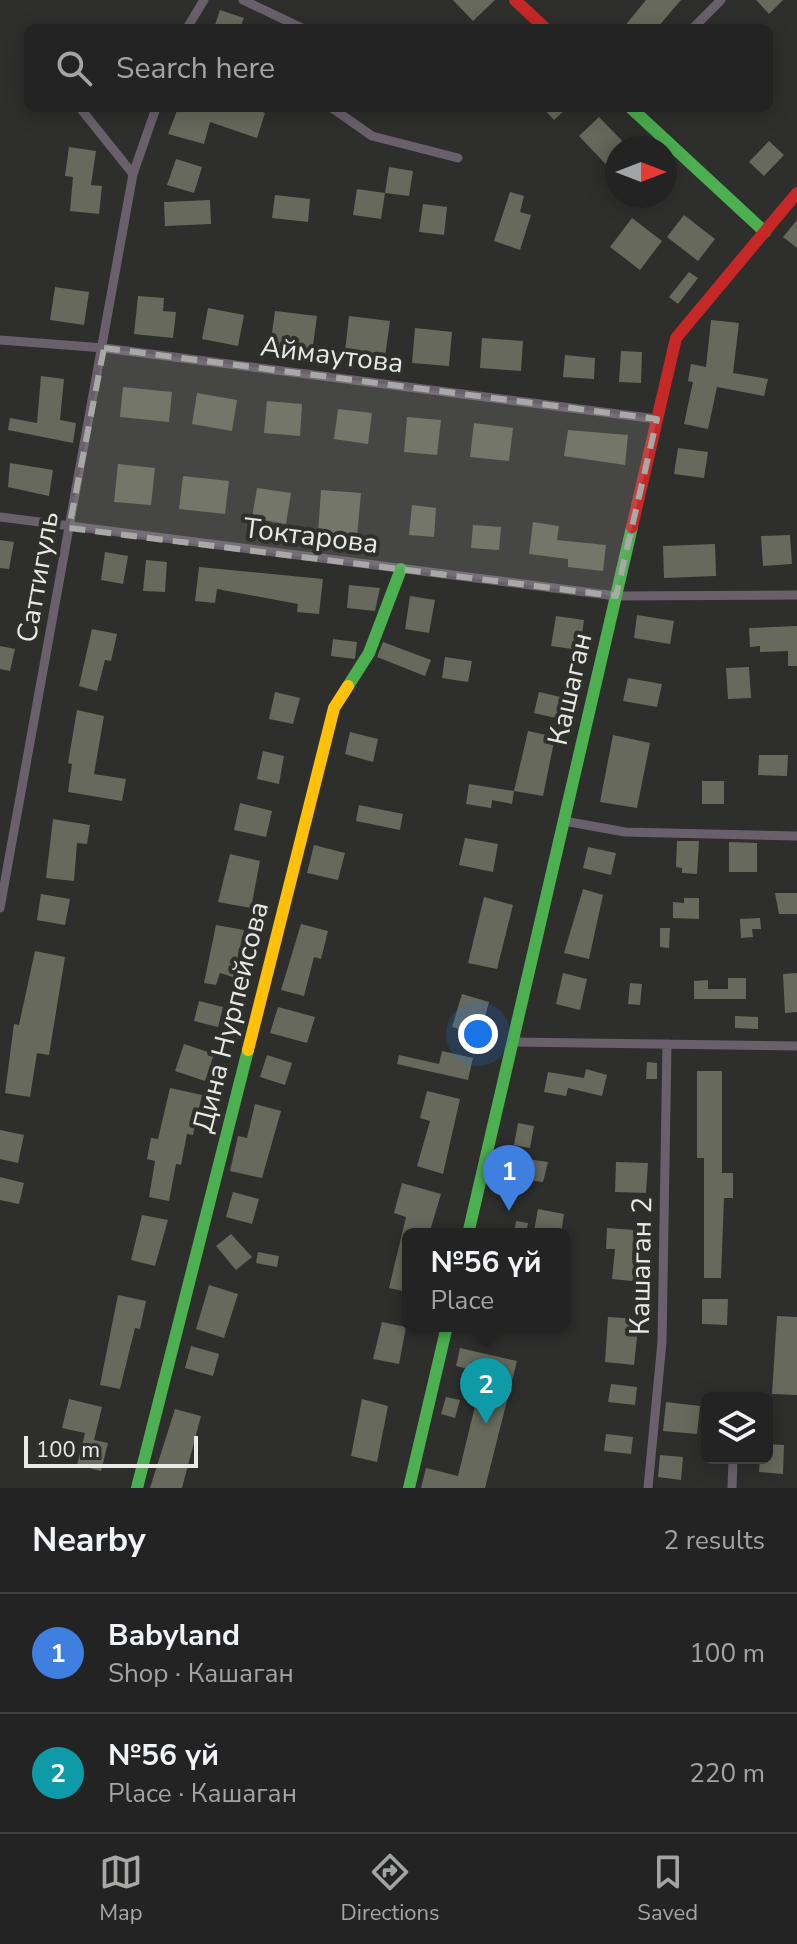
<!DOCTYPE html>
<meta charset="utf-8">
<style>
body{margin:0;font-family:"Nunito Sans",sans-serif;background:#2e2f2f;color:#f1f3f6}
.controls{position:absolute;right:24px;bottom:24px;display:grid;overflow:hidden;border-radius:12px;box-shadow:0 4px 20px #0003}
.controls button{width:72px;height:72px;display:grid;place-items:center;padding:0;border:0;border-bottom:2px solid #3f4040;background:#222322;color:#f1f3f6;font:40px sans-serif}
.compass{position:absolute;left:605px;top:136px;width:72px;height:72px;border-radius:50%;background:#222322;box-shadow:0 4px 20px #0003;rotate:90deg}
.scale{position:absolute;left:24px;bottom:20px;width:174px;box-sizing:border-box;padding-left:8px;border:4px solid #e9eae8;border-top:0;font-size:22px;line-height:28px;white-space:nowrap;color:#e9eae8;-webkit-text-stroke:6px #2f302c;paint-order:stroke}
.you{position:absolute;left:478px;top:1034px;width:28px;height:28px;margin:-20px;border:6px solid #fff;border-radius:50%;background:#1a73e8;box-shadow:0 0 0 12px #1a73e833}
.badge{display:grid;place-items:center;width:52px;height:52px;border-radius:50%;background:#a8a9a7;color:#fff;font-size:26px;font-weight:700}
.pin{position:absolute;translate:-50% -66px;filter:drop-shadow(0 2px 4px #0008)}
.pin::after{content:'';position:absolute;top:42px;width:28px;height:24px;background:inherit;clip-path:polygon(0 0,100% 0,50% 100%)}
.popup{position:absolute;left:402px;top:1228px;width:168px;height:104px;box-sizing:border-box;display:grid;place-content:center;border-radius:12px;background:#222322;filter:drop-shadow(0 2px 6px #0005);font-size:26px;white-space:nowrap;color:#a2a4a5}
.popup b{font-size:30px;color:#f1f3f6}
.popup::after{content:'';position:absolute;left:50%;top:100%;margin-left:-16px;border:16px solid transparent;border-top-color:#222322}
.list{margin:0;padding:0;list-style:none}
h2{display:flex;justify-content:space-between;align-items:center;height:104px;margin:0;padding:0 32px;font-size:34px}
h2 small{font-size:26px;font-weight:400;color:#a2a4a5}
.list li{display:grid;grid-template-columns:52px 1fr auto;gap:24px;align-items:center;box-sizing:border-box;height:120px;padding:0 32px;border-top:2px solid #3f4040}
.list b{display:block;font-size:30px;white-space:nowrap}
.list p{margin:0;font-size:26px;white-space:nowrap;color:#a2a4a5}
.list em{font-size:26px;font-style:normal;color:#a2a4a5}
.icon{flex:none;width:44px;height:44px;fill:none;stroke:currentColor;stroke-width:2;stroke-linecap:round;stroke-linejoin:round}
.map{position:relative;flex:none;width:797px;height:1488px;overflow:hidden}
.search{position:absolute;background:#222322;box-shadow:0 4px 20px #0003;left:24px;right:24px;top:24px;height:88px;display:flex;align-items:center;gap:20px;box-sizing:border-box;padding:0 28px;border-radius:12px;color:#a2a4a5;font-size:30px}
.sheet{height:344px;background:#222322}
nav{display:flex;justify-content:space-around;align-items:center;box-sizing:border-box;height:112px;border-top:2px solid #3f4040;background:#222322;font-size:22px;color:#a2a4a5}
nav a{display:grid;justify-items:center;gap:4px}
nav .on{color:#a8a9a7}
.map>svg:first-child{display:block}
.building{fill:#66695b}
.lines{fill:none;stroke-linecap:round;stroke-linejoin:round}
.street{stroke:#6a606c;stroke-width:9}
.fast{stroke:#4caf50;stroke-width:12}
.slow{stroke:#ffc107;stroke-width:12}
.jam{stroke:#c62828;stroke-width:12}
.marked{fill:#a8a9a7;fill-opacity:0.2;stroke:#a8a9a7;stroke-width:6;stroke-dasharray:16 10;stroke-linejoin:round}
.labels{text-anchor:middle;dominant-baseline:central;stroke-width:8;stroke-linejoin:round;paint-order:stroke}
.street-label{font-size:28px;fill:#e9eae8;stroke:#2f302c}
</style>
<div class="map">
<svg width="797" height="1488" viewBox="0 0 797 1488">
<rect width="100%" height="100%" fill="#2e2f2d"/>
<!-- building -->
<path class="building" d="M453 0H495L473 21Z
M646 0H681L657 28H623Z
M756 0H783L769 14Z
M220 10 244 18 240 28H214Z
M178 108H251L265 113 257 138 210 122 204 144 168 134Z
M543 108H567L554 120Z
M599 117 629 148H617V176L579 136Z
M769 141 784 155 764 176 749 162Z
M69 147 96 151 91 185 102 186 99 214 70 211 73 177 65 176Z
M176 159 202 167 194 193 167 185Z
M389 167 413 171 409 196 385 193Z
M357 189 385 193 381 219 353 215Z
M510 192 524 196 520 212 531 215 520 250 494 241Z
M275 195 310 199 308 222 272 218Z
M210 200 211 224 165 226 164 202Z
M423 204 447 207 444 235 419 232Z
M684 215 715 239 698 261 667 237Z
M632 218 662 241 640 270 610 247Z
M797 220V248L783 237Z
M689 272 698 278 678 304 669 297Z
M55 287 89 292 84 325 50 320Z
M138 296 164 298 163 311 176 312 173 338 134 334Z
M208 308 244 315 238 346 202 339Z
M275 311 317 316 312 353 270 347Z
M349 316 390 321 385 357 345 352Z
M711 320 739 323 733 373 768 379 764 396 717 387 708 429 684 424 693 382 688 381 691 364 706 367Z
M415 328 452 332 449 366 412 363Z
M482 338 523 341 521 371 480 368Z
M621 351 642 352 641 383 619 382Z
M565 355 595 358 594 379 563 377Z
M41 376 64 379 60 420 76 423 73 443 8 430 10 418 37 423Z
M123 387 172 392 169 422 120 417Z
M197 393 237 400 232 431 192 424Z
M267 401 302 404 300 436 264 433Z
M338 409 372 413 368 444 334 439Z
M407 417 441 420 437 455 404 452Z
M474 423 513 428 509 461 470 457Z
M568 430 628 435 625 465 564 456Z
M678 448 708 452 704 478 674 474Z
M10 463 53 470 49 496 8 487Z
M118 464 155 468 151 505 114 502Z
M183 476 229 481 225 514 179 509Z
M257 488 291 493 286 524 252 518Z
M321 490 361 493 357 537 318 534Z
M412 505 436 508 434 537 409 535Z
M533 522 559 526 557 540 606 545 603 571 568 567V559L529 554Z
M473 525 501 527 499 550 471 548Z
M790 535 792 564 763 566 761 536Z
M0 540 14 542 9 569 0 568Z
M715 544 716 576 664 578 663 546Z
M105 552 128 556 123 584 101 580Z
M146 560 167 562 165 592 143 591Z
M199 567 323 579 319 614 297 612 298 604 217 589 215 603 195 601Z
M349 585 380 588 375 611 347 608Z
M410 596 435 600 429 633 405 629Z
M637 615 674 621 670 644 634 638Z
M556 616 584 620 580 650 551 646Z
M797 626V666H788V651L760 652V646L750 647 749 628Z
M92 629 117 634 111 661 105 660 97 691 79 686Z
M333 639 357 642 355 659 331 656Z
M383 642 431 660 425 676 377 657Z
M0 646 15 649 10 671 0 669Z
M445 657 472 661 468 682 442 678Z
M749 667 751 698 728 699 726 668Z
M628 678 662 684 657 707 623 701Z
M275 692 300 698 293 724 269 719Z
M539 692 565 698 560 719 534 713Z
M77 710 104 716 94 774 126 779 122 801 68 792 72 764 68 763Z
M528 731 555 737 543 796 514 791Z
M350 732 378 739 373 762 345 754Z
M613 735 650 743 637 808 600 802Z
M263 751 284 756 279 784 257 779Z
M759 755H788L787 776 758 775Z
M702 781H724V804H702Z
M469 784 514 791 512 804 492 800 491 808 466 804Z
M240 803 272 811 266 837 234 830Z
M359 805 403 814 400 830 356 821Z
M53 819 90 825 87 844 77 843 74 881 46 878Z
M465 838 498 844 493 872 459 865Z
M677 841H699L697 874 682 873V868L676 867Z
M729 842 757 843V872H729Z
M314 845 345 853 338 880 307 873Z
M588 847 616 853 611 875 583 868Z
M230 854 260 861 251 908 218 902Z
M583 889 603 895 589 959 564 953Z
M775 893H797V914H779Z
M41 894 70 899 65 925 37 920Z
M484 897 513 905 497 969 468 963Z
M684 898H699V919L673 918V902L684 903Z
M760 918 761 929H752L753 937 741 938 740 919Z
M301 924 328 931 321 959 314 957 304 996 281 990Z
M216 925 244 930 233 977 220 973 216 985 204 983Z
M660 928H670L669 948 660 947Z
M35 951 65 957 49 1055 37 1053 30 1097 5 1093 14 1024 19 1025Z
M563 973 587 979 580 1010 556 1004Z
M797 973V1012L785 1013 783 974Z
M728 978H746V999H694V981L708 980V989H728Z
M630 983 642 984 640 1005 628 1004Z
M462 994 489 1002 480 1035 452 1027Z
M199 1001 223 1007 218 1027 194 1021Z
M278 1007 315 1017 307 1043 270 1033Z
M735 1016 758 1017V1029L735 1028Z
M184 1044 214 1054 205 1081 175 1071Z
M442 1051 473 1058 468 1080 397 1064 399 1055 439 1064Z
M267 1055 292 1063 285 1085 260 1077Z
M647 1062 657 1063V1079H646Z
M586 1069 607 1075 602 1096 568 1088 566 1096 544 1092 548 1072 584 1078Z
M697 1071H722V1173H733V1198H724L721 1278H704V1158H697Z
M170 1088 202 1095 193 1135 187 1134 181 1165 176 1164 169 1201 149 1197 155 1161 147 1159 151 1138 158 1139Z
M427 1091 460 1099 443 1174 417 1166 430 1121 420 1118Z
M255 1104 281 1111 262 1178 230 1171 238 1136 247 1138Z
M518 1123 534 1126 530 1148 514 1145Z
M0 1130 24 1135 18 1163 0 1159Z
M520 1158 548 1162 543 1182 516 1179Z
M616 1162 648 1163 646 1193 615 1192Z
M0 1177 24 1183 19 1204 0 1200Z
M402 1183 441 1194 429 1234H408V1292L389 1288 406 1217 394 1213Z
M233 1192 259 1199 252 1224 226 1217Z
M538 1209 564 1214 561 1234 534 1231Z
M142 1215 168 1220 155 1266 131 1260Z
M516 1221 528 1223 526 1234H514Z
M607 1228 634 1230 632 1260 644 1261 641 1282 612 1279 615 1249H606Z
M231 1234 252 1257 236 1270 216 1246Z
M258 1252 279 1256 277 1267 256 1263Z
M209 1285 238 1294 224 1338 196 1329Z
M118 1295 146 1301 140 1329 135 1328 120 1389 100 1385Z
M702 1299H728L727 1325 702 1324Z
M777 1316 797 1317V1395L772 1394Z
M608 1317 639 1319 634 1365 605 1362Z
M382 1322 406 1327 399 1364 373 1359Z
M191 1346 219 1354 213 1376 185 1368Z
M460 1348 517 1361 485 1488H421L426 1468 458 1476 485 1365 471 1362 468 1369 456 1366Z
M611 1384 637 1387 635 1405 608 1402Z
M446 1397 460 1400 455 1418 441 1414Z
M69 1399 102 1407 94 1440 108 1443 101 1471 77 1465 85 1433 62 1428Z
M362 1399 388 1406 377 1462 351 1456Z
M666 1402 700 1406 697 1434 663 1431Z
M175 1409 201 1416 182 1488H150Z
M606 1434 633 1437 631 1454 604 1451Z
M767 1444 784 1445 783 1474 759 1472 760 1458H767Z
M660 1455 683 1457 681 1480 658 1477Z"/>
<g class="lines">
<!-- street -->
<path class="street" d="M243 0 302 28
M187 28 204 0
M693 28 721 0
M80 108 133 174
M332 108 372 136 458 158
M0 340 104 348 657 419
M0 517 616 596 797 595
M564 821 625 832 796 836
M0 908 133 174 156 108
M513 1042 797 1046
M648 1488 662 1342 667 1044
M732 1488 733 1458"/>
<!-- fast -->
<path class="fast" d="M631 108 765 232
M348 686 369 653 401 569
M468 1234 632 527
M137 1488 248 1050
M409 1488 447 1326"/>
<!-- slow -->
<path class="slow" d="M248 1050 334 708 348 686"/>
<!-- jam -->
<path class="jam" d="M515 0 545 28
M632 527 676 338 797 193"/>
</g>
<!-- marked area -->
<path class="marked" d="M104 348 657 419 616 596 69 528Z"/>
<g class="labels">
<!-- street labels -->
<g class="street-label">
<text transform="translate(332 355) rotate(7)">Аймаутова</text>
<text transform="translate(311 536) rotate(7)">Токтарова</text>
<text transform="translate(38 577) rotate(-80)">Саттигуль</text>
<text transform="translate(570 689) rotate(-77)">Кашаган</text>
<text transform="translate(231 1017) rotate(-76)">Дина Нурпейсова</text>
<text transform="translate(641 1266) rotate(-89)">Кашаган 2</text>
</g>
</g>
</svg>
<div class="controls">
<button><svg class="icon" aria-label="layers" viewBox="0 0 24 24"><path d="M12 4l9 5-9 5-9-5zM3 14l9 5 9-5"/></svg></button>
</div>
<svg class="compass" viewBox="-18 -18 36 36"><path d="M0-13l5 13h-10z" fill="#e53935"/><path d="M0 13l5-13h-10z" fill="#a2a4a5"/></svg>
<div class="scale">100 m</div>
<div class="you"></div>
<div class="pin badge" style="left:509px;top:1211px;background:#3f7fe0">1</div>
<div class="pin badge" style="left:486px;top:1424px;background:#0f9aa8">2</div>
<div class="popup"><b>№56 үй</b>Place</div>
<div class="search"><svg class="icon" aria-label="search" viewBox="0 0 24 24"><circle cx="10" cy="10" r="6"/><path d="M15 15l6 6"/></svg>Search here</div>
</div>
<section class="sheet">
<h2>Nearby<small>2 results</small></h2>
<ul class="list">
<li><span class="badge" style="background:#3f7fe0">1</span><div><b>Babyland</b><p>Shop · Кашаган</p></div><em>100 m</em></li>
<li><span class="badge" style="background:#0f9aa8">2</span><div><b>№56 үй</b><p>Place · Кашаган</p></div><em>220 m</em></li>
</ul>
</section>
<nav>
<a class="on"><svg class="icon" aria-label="map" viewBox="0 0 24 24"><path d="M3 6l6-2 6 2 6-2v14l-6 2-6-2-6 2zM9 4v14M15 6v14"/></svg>Map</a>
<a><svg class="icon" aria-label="directions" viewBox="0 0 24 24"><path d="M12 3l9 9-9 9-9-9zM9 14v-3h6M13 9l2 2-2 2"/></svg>Directions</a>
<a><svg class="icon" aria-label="saved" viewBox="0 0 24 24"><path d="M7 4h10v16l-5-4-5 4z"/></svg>Saved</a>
</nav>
